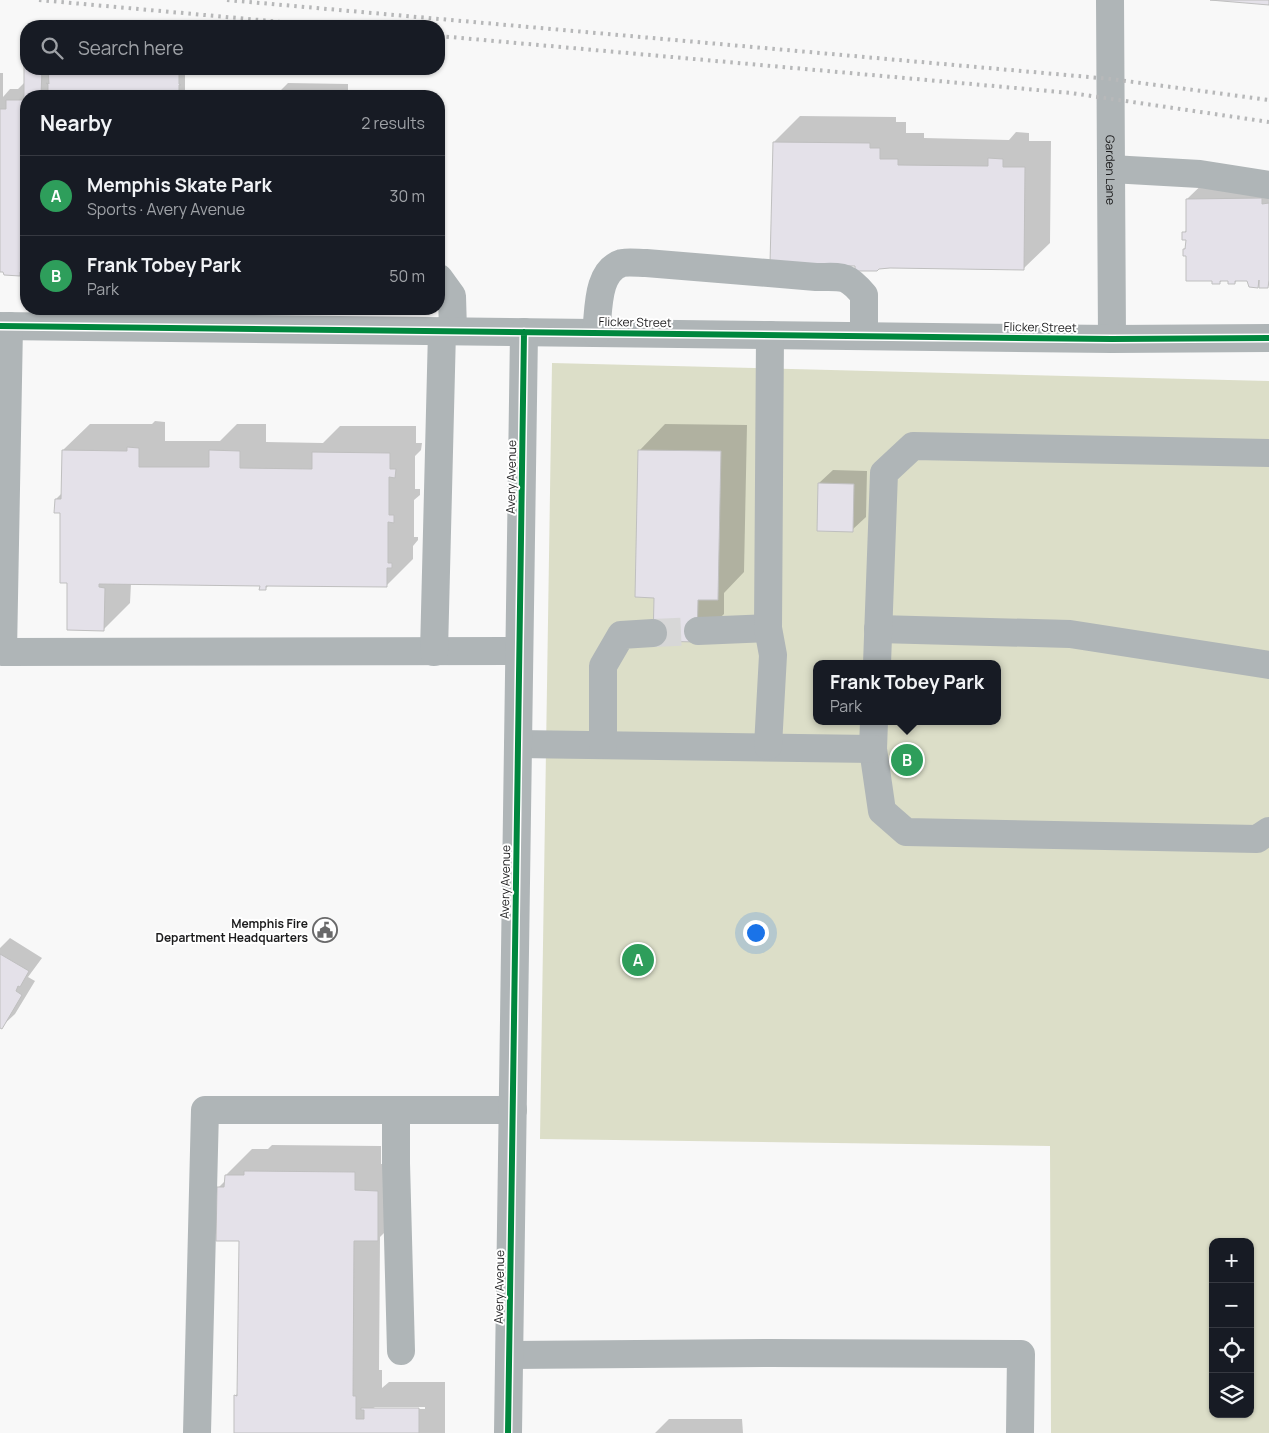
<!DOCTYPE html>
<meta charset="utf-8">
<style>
body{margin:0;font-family:Manrope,sans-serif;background:#242831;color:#f1f3f6}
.controls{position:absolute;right:15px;bottom:15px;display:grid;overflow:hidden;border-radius:10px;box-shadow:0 1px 4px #0004}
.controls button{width:45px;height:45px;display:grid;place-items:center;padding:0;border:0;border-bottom:1px solid #363941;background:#171b24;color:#f1f3f6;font:25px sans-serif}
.you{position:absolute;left:755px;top:932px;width:18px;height:18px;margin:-12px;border:4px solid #fff;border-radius:50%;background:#1a73e8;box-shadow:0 0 0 8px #1a73e833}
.badge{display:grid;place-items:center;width:32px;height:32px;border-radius:50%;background:#d93025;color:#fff;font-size:16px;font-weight:700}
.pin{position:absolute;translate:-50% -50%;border:2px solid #fff;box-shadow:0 1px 5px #0006}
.popup{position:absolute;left:813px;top:660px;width:188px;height:65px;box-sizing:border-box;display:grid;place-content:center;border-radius:10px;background:#171b24;filter:drop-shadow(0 1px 4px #0005);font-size:16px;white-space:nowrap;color:#9ea1a6}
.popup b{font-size:19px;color:#f1f3f6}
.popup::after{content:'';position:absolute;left:50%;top:100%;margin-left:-10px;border:10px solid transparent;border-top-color:#171b24}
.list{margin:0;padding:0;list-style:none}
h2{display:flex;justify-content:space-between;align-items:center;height:65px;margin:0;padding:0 20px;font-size:21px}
h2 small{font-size:16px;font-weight:400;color:#9ea1a6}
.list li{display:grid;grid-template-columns:32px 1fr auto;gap:15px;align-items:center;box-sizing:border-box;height:80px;padding:0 20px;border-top:1px solid #363941}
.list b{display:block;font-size:19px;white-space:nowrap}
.list p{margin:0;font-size:16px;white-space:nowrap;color:#9ea1a6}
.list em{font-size:16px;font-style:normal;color:#9ea1a6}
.icon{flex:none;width:28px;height:28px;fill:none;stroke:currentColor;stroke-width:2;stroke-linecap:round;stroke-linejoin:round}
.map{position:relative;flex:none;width:1269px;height:1433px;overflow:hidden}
.search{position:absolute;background:#171b24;box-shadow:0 1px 4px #0004;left:20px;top:20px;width:425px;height:55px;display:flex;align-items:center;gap:12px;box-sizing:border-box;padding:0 18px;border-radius:20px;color:#9ea1a6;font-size:19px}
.panel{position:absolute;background:#171b24;box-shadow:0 1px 4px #0004;left:20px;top:90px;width:425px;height:225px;border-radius:20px}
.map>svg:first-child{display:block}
.green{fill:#dcdec8;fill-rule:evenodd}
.shadow{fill:#0003;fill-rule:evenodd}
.building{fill:#e4e1e9;stroke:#bfbfbf}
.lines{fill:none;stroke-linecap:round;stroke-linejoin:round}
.minor-tunnel{stroke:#d7d7d7;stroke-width:28;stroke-dasharray:28 14;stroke-linecap:butt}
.minor{stroke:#afb5b7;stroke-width:28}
.rail{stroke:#b7b8b9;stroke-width:4;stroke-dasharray:2.5 5;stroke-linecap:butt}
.cycleway-casing{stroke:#fff;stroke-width:9}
.cycleway{stroke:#00873e;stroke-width:6}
.labels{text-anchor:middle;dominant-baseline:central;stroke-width:4;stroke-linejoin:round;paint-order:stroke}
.street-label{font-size:12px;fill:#1c1c1d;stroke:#fff}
.poi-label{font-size:12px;font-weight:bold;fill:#1c1c1d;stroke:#fff;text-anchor:end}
</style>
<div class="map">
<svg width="1269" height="1433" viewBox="0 0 1269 1433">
<rect width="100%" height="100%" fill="#f8f8f8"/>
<!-- green -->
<path class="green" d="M552 363 1269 381V1433H1051L1050 1146 540 1139ZM817 664H997V721H817ZM1213 1242H1250V1414H1213Z"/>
<!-- shadow -->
<path class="shadow" d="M26 63V69H185V96H26V271H23L20 275 0 271V73H3V97L10 89H18L25 82Z
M288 83 348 84V96H275Z
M800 116 896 117V122H906V133H924V138L1009 140 1016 132 1029 133V141H1051L1050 243 1023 269 856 264 774 142Z
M1269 172V285L1267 287 1260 283 1257 286 1248 280 1238 279 1235 283 1229 279 1223 280 1219 283 1214 279 1184 249 1187 246V239L1184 233 1187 229V199L1214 173Z
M155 421 165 422V441H220L237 424H266V442L323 443 340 426H416V443H422L421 450 415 456V489H420V495L414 500V537H418V540L413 546V559L386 586 269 585 265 589 261 585 131 583 130 603 104 629 69 582 62 512 56 499 62 493 63 450 90 424H152Z
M665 424 747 425 744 572 724 593V614L697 640 655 597 639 451Z
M833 470 867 471 866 517 852 530 819 483Z
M10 938 42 958 28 977 35 981 15 1014 1 1027 0 1026V948Z
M272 1145 381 1146V1164L404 1165V1213L380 1237 379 1370H382V1388L389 1382H445V1433H235V1396L239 1392 240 1240 218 1188 226 1180V1175L252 1149H268ZM375 1407H425V1409H372Z
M669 1419H742L743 1433H655Z"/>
<!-- building -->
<path class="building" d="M1210 0H1269V5Z
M24 63H26V69H42L41 96H26V273L20 272V276L4 275 3 272H0V109H6V100H24Z
M47 69H181V71L179 70V84L181 85H179V96H48V85L46 83 49 84 48 69Z
M773 142 870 143V148H880V159H898V165L988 166V158L1003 159V167H1025L1024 270 890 268 879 269 877 271H855V266L770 264Z
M1262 198V204L1269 203V280L1268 288H1259V280L1258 288 1249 287 1247 281H1235V284H1228V281H1220V284H1212V281H1186V256H1183V249H1185L1186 240H1182V232H1186V199Z
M127 447 139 448V467H209V450L240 451V468L312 469V452L390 453V469H396L395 478 389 477V515H394V523L388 522V563H392V568H387V587L266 586V590H259L260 586 99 584V587L105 588 104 631 67 630V583H60V513H54L55 499H61L62 450 127 451Z
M638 450 721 451 718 600H698L697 642 653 641 654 598 635 597Z
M818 483 854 484 853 532 817 531Z
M0 954 29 971 20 987 18 986 16 991 22 995 2 1029 0 1028Z
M244 1171 355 1172V1190L378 1191V1241H354L353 1396H356V1419H364V1410H361V1408H419V1433H234V1395L237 1396 239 1241H216L217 1187H224L225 1175H244Z"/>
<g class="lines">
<!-- minor-tunnel -->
<path class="minor-tunnel" d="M653 633 698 631"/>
<!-- minor -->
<g class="minor">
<path id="s1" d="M1110 0 1112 339"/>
<path d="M1111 169 1200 174 1269 185"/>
<path d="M439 278 452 296 453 331"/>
<path d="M0 326 1112 339 1269 338"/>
<path d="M9 326 3 652 519 651"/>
<path d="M596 333C599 311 596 271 622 263 629 262 639 263 646 263L816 277C843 277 846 274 864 295V336"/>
<path d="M878 629 1070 634 1269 665"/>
<path d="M698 631 768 628"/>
<path d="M434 652 442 331"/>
<path d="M877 664 884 473 913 446 1269 453"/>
<path d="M874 721 873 749 882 811 906 832 1257 839 1269 831"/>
<path d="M518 744 873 749"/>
<path d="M603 745V666L621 635 653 633"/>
<path d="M768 746 773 655 768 628 770 335"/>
<path d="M396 1110V1163L401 1351"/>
<path d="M510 1355 769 1353 1021 1354 1020 1433"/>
<path d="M197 1433 205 1110H513"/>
<path d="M508 1433 524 332"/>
</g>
<!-- rail -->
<path class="rail" d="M39 0 326 26
M227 0 1111 79 1269 100
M439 36 1071 93 1269 122"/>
<defs>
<path id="cycleway" d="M0 326 1112 339 1269 338
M508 1433 524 332"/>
</defs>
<!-- cycleway casing -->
<use href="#cycleway" class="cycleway-casing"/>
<!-- cycleway -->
<use href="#cycleway" class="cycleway"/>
</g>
<!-- icons -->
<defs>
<symbol id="civic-ring" viewBox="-11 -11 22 22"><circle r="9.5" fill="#fff" stroke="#69696a" stroke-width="1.5"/><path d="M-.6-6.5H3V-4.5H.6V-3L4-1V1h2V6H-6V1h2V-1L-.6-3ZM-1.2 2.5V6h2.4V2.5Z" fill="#69696a"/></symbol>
</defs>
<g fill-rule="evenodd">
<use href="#civic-ring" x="311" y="916" width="28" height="28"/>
</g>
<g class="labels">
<!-- street labels -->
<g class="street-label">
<text stroke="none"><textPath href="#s1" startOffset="170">Garden Lane</textPath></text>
<text transform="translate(635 322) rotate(1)">Flicker Street</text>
<text transform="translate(1040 327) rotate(1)">Flicker Street</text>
<text transform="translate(511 477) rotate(-89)">Avery Avenue</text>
<text transform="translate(505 882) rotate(-89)">Avery Avenue</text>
<text transform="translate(499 1287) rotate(-89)">Avery Avenue</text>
</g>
<!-- poi labels -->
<g class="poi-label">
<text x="308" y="923">Memphis Fire<tspan x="308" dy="14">Department Headquarters</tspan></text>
</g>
</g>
</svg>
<div class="controls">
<button>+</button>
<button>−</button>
<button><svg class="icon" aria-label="locate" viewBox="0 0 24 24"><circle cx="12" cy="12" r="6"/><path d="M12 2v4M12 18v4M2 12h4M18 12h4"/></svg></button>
<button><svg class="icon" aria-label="layers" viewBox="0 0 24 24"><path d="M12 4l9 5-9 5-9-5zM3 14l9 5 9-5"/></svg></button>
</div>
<div class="you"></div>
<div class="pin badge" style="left:638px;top:960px;background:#2e9e5b">A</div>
<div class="pin badge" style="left:907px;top:760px;background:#2e9e5b">B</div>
<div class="popup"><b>Frank Tobey Park</b>Park</div>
<div class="search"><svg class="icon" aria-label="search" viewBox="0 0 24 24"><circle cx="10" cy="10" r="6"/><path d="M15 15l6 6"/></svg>Search here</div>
<section class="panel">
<h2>Nearby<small>2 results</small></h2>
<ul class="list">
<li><span class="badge" style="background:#2e9e5b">A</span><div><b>Memphis Skate Park</b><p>Sports · Avery Avenue</p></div><em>30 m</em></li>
<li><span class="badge" style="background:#2e9e5b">B</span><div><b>Frank Tobey Park</b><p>Park</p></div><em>50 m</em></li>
</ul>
</section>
</div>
